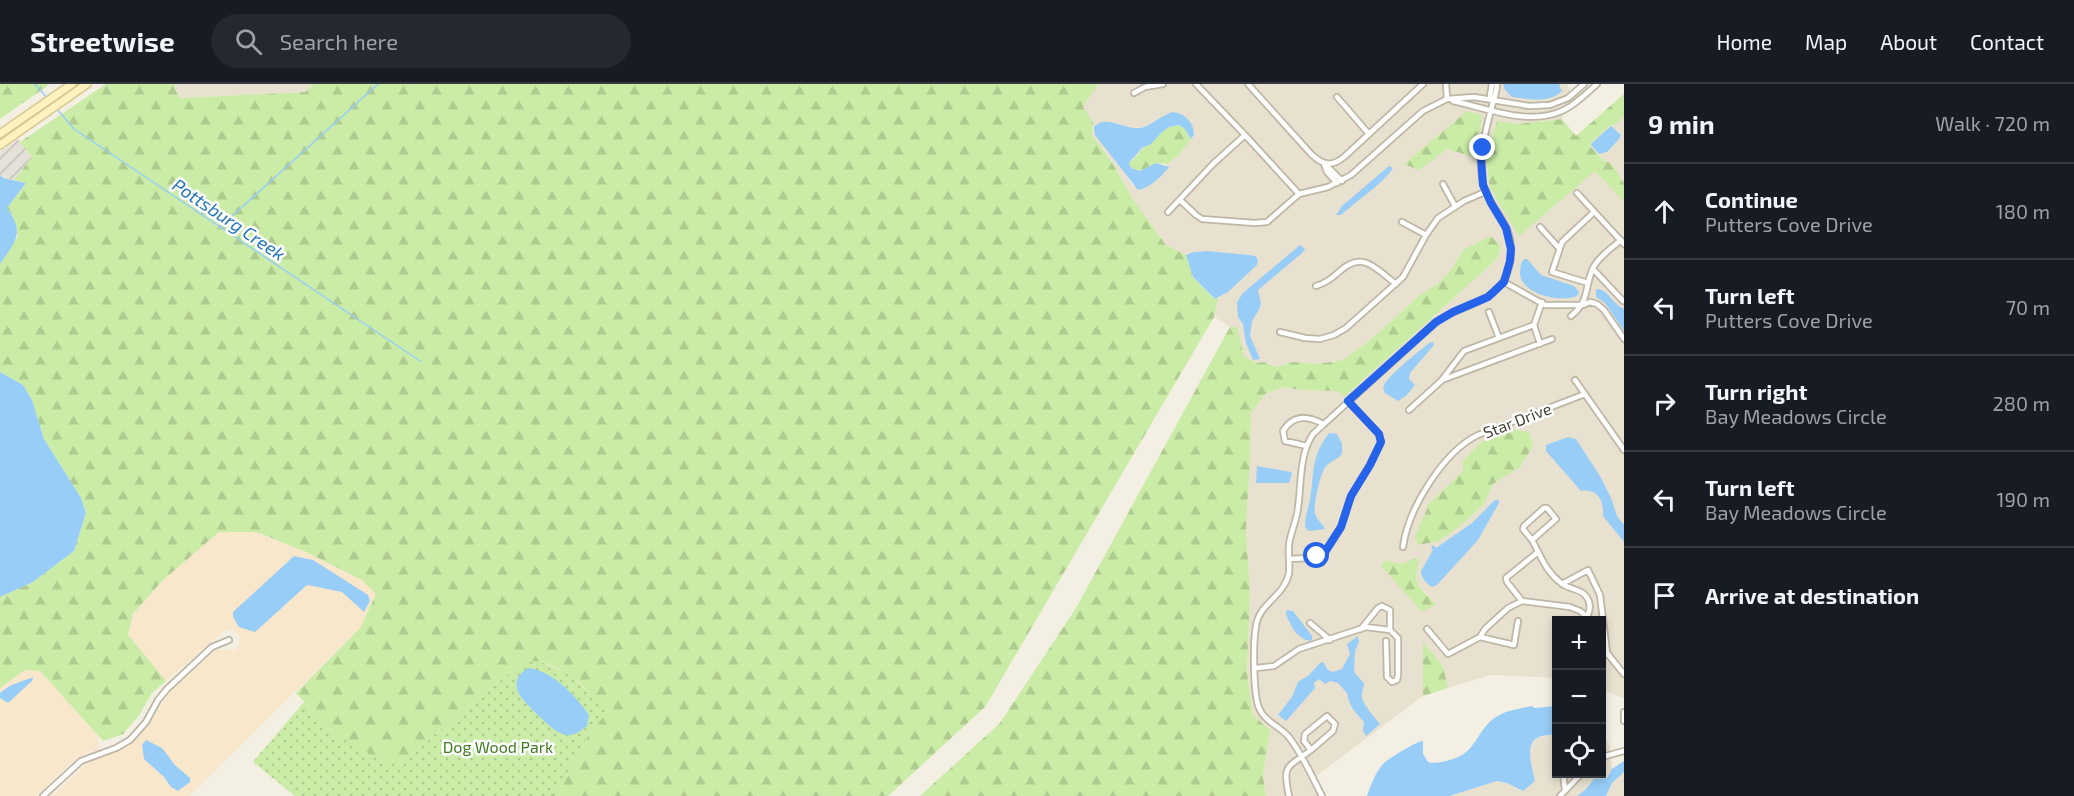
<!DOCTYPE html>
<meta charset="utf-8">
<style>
body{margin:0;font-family:"Exo 2",sans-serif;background:#242831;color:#f1f3f6}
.controls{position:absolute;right:18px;bottom:18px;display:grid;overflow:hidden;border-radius:0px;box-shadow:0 3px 9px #0003}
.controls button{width:54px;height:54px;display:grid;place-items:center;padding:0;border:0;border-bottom:2px solid #363941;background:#171b24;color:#f1f3f6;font:30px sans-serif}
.stop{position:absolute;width:18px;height:18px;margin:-14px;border:4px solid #2563eb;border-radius:50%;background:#fff}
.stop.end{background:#2563eb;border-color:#fff;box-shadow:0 2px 6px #0008}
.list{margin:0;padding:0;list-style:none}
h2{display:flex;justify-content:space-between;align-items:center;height:78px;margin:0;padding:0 24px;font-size:26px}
h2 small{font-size:20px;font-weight:400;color:#9ea1a6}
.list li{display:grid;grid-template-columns:39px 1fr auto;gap:18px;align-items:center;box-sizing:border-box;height:96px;padding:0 24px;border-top:2px solid #363941}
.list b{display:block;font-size:22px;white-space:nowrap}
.list p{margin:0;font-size:20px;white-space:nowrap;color:#9ea1a6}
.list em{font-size:20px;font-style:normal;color:#9ea1a6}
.icon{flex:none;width:33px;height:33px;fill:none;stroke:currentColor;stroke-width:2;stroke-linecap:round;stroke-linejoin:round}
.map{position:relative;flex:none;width:1624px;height:712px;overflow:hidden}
header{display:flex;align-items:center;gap:36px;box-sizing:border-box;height:84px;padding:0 30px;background:#171b24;border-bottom:2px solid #363941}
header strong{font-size:28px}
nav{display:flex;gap:33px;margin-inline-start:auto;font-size:21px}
.search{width:420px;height:54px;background:#242831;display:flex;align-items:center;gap:15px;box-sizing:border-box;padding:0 21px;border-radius:33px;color:#9ea1a6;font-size:22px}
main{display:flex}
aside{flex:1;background:#171b24}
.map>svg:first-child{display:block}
.residential{fill:#e8e1d0;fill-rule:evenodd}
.commercial{fill:#f8e7cb}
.industrial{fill:url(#industrial-furrows)}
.grass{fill:url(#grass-dots)}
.forest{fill:url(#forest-firs)}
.water{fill:#98cdf7}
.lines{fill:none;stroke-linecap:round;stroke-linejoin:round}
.stream{stroke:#98cdf7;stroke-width:1.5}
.street-casing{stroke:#bfb7a5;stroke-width:8}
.secondary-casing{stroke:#d7c78e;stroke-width:10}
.street{stroke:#fff;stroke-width:4.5}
.secondary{stroke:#fff2c1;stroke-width:7}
.route{stroke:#2563eb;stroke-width:8}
.labels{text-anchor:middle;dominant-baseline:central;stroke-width:5;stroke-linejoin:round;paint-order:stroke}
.street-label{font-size:16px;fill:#453f33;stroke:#fff}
.park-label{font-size:16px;fill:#407c21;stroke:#fff}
.water-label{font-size:18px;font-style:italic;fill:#2375bb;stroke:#fff}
</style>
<header>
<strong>Streetwise</strong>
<div class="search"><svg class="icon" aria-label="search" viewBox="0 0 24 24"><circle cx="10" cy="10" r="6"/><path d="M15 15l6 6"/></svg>Search here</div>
<nav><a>Home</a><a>Map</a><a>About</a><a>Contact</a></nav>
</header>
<main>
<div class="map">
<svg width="1624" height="712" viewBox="0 0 1624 712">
<defs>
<pattern id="industrial-furrows" width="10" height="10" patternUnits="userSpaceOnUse" patternTransform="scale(1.5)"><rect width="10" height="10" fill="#e5e0d8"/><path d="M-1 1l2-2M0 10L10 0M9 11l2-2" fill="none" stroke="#c6c1ba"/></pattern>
<pattern id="grass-dots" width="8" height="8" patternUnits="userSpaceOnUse" patternTransform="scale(1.5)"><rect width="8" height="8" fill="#cbeca7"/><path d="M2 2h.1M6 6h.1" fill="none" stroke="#b0cb90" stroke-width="1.8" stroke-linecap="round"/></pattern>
<pattern id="forest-firs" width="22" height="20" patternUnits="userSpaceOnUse" patternTransform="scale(1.5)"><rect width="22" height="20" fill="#cbeca7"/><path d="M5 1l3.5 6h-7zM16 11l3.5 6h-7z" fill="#b0cb90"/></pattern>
</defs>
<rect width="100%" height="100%" fill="#f3efe3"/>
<!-- residential -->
<path class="residential" d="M174 0H314L305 8 179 14Z
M1098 0H1567L1571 8 1562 35 1518 40 1497 37 1595 86 1624 118V614L1602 606V536H1556V594L1491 591 1448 604 1443 582 1423 559V612L1311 696 1319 712H1266L1263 692 1270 646 1253 631 1247 589 1250 510 1246 444 1250 377 1251 329 1265 310 1284 303 1300 306 1338 307 1344 313 1497 175 1501 163 1463 166 1452 184 1440 198 1420 211 1370 256 1343 276 1317 280 1293 278 1276 283 1264 278 1256 280 1244 272 1237 244 1230 243 1214 233 1218 214 1228 208 1255 172 1207 167 1193 168 1186 171 1166 161 1132 114 1113 80 1092 51 1093 38 1083 23ZM1173 28 1194 51 1179 71 1167 80 1148 102H1133L1094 47 1115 39 1131 44 1145 43 1161 33ZM1482 31 1477 74 1447 65ZM1385 476 1401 480 1419 476 1415 492 1417 500 1436 519Z
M1624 33V99L1612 80 1603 76 1589 61 1609 42 1616 40Z
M1556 650V690H1602V650L1609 660 1612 685 1607 694 1590 698 1585 706 1577 712H1449L1497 697 1507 699 1521 707 1534 691 1531 686 1530 664 1533 658 1537 654Z
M1624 688V712H1606L1612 699Z"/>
<!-- commercial -->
<path class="commercial" d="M219 447 257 448 308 469 362 496 376 510 360 544 189 712H52L88 679 128 663 145 646 169 609 216 566H234L239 562 240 553 238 550 231 545 224 547 166 597 128 551 133 531 162 497Z
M25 586 40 587 99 653 97 654 99 665 87 669 73 677 36 712H0V604Z"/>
<!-- industrial -->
<path class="industrial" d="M18 55 32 73 14 96 3 94 0 91V68Z"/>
<!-- grass -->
<path class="grass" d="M536 576 567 589 594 613 608 628 586 655 562 701 550 712H295L253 678 304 618 334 649 401 678 524 577Z"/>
<!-- forest -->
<path class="forest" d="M0 0H50L0 35Z
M106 0H174L179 14 305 8 314 0H1098L1083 23 1093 38 1092 51 1113 80 1132 114 1166 161 1186 171 1193 193 1214 215 1218 214 1214 233 985 623 888 712H550L562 701 586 655 607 628C587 604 558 574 524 577L401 678 380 675 334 649 296 609 360 544 376 510 362 496 308 469 257 448H219L162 497 133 530 128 551 166 597 152 609 140 630 123 650 103 657 40 587 25 586 0 604V513L33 498 74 467 86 429 81 414 44 355 32 316 23 301 0 288V180L18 152 13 132 7 124 26 99 14 96 32 73 20 58Z
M1624 10V33L1616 40 1609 42 1589 61 1603 76 1612 80 1624 99V118L1595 87 1519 152 1490 104 1486 76 1497 37 1518 40 1562 35 1576 52Z
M1467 27 1482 31 1477 74 1447 65 1419 86 1404 80Z
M1179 41 1185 45 1191 55 1179 71 1167 80 1156 79 1140 87 1131 84 1129 80 1143 64 1151 60 1162 48 1169 43Z
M1491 152 1501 163 1497 175 1344 313 1338 307 1300 306 1284 303 1265 310 1251 329 1250 377 1246 444 1250 510 1247 589 1253 631 1270 646 1263 692 1266 712H920L1000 639 1076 524 1230 243H1237L1244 272 1256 279 1264 278 1276 283 1293 278 1317 280 1343 276 1370 256 1420 211 1440 198 1452 184 1463 166Z
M1515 346 1529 348 1533 362 1520 383 1493 400 1484 420 1465 438 1439 457 1418 461 1415 453 1429 420 1463 387V376L1481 358Z
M1417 474 1419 476C1412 502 1419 502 1436 520L1422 528 1381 482 1385 476 1401 480Z
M1423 558 1443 582 1448 604 1423 612Z"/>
<!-- water -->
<path class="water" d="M1503 0H1559L1561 6H1563C1550 20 1530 15 1512 13L1505 6Z
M1173 28C1185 30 1194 38 1194 51L1191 55 1185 45 1179 41 1169 43 1162 48 1151 60 1142 64 1129 79 1131 84 1140 87 1156 79 1169 83C1162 92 1150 104 1138 106L1095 51 1094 43C1106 30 1124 46 1139 44 1151 43 1160 31 1173 28Z
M1611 42 1621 51 1620 54 1607 68 1599 70 1591 61 1592 59Z
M1389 82 1393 84C1382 101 1356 117 1341 131H1336L1342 122Z
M0 91 3 94 26 99 7 124C25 149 16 157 0 180Z
M1300 161 1305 165 1302 169 1258 206 1261 219 1259 226 1252 237 1250 252 1260 275 1253 276 1246 259 1243 240 1238 233 1237 218 1243 209Z
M1207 167 1249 171 1255 172 1258 176 1257 181 1228 208 1215 215 1193 193 1186 171 1193 168Z
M1524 175H1527L1541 191 1574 202 1579 208 1577 212C1561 219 1520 210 1520 189 1521 182 1520 180 1524 175Z
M1599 205C1610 208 1613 221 1624 225V247L1605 219 1596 213V206Z
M1433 258 1434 261 1410 289 1409 295 1415 301 1406 312 1398 317 1385 309 1383 303C1389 290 1417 269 1429 259Z
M0 288 23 301 32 316 44 355 81 414 86 429 74 467 33 498 0 513Z
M1329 349 1337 350 1342 360V370C1337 376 1331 377 1326 382 1321 386 1313 422 1315 429 1316 436 1323 439 1325 445L1309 447 1305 443C1305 433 1308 425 1310 416 1315 386 1310 375 1329 349Z
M1568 353 1576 355 1600 392 1611 414 1617 432 1624 441V458L1603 432C1604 417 1598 404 1581 407L1546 367V361Z
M1257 382 1291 388 1292 390 1289 399H1256Z
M1495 416H1499V419L1478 456 1437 501 1432 503C1426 499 1421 494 1421 487L1433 466 1431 463 1433 461 1436 464 1472 439Z
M294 472 313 476 368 511 370 517 364 528 342 508 307 501 255 548 239 543 233 533V528Z
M1287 526 1293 527 1312 552V556L1310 557C1296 554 1291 542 1286 530Z
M1358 552 1359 558 1355 567 1354 588 1364 599C1364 605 1361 608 1362 614 1363 620 1376 635 1380 640L1366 652 1363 647 1364 638C1355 628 1349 622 1347 609L1338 599 1330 597 1325 600 1319 595 1314 599 1315 604 1288 635 1286 637 1278 631 1292 613 1298 598 1309 591 1320 579 1323 578 1328 586 1333 588 1342 585 1350 570 1347 560Z
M528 584C553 587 575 611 589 631L587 642C580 647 575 652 566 651 556 649 546 639 539 632 524 618 503 600 528 584Z
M33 593 32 597 8 619 0 614V609C11 599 22 598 33 593Z
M1532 622 1534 624 1556 622V650C1551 651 1542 651 1537 654 1524 661 1533 686 1535 697L1523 707 1507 699 1497 697 1449 712H1367C1371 701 1375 690 1382 681 1386 676 1417 657 1423 657V670L1428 678C1436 680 1442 678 1450 676 1476 669 1475 650 1493 635 1505 626 1519 625 1532 622Z
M146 656 162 664 175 681 190 694V698L178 707 171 703 164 693 144 675 142 661Z
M1624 677V688L1612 699 1606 712H1577L1585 706 1594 695 1607 694 1612 685Z"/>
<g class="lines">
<!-- stream -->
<path class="stream" d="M35 0 48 15
M57 25 74 45 420 277
M221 142 378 0"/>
<defs>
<path id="street" d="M1196 0 1245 51 1299 110
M1248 0 1312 71C1323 81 1332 83 1344 73L1423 0
M1446 0 1447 15
M1492 0 1490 12 1493 17
M1134 9 1145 3 1163 0
M1337 13 1369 50
M1453 17C1487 24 1529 43 1564 26 1576 20 1587 9 1597 0
M1324 80 1327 88 1337 99
M1327 82 1342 97
M1443 100 1455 122
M1577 109 1624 160
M1180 116 1196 131 1202 135 1255 139 1267 138 1299 110 1328 103 1351 91 1423 27 1447 15 1474 13 1529 22 1550 21 1568 14 1584 0
M1168 128 1213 80 1245 51
M1402 138 1426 151
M1540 143 1558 163
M1593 185 1623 217
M1504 198 1545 221H1583L1590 218 1597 220 1604 226 1624 255
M1588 199 1552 188 1562 158 1594 128
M1316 202C1326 199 1332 194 1340 187 1363 166 1376 185 1396 200
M1489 228 1499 254
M1571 232C1590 217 1584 204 1593 184 1598 173 1612 164 1621 156
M1534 241 1540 260
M1280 248 1305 254 1320 255 1334 251 1346 244 1403 193 1426 151 1438 134 1464 117 1485 108
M1442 296 1552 255
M1575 296 1624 366
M1409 326 1441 297 1464 267 1534 241 1542 218
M1307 362 1285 357 1283 347C1293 331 1307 331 1323 340
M1544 424H1547L1556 435 1532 456 1523 445 1524 442Z
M1532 456C1541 472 1545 487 1561 499 1568 505 1580 505 1585 511 1591 518 1591 525 1587 533L1590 536
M1403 463C1408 425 1443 368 1478 351L1585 310
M1289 475 1309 474 1325 468 1341 443 1351 412 1370 381 1381 358 1379 350 1348 317
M1562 500 1588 486 1600 511 1607 569 1624 590
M1522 517 1507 498 1506 494 1538 468
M1310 539 1330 556
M1361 545 1378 524 1382 522 1390 526V546
M1427 545 1448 570 1480 553 1485 545 1508 524 1522 517 1570 523 1580 527 1587 533 1584 536
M1480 553 1514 561 1518 537
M1602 564 1607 569 1602 572
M1256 584 1274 582 1299 565 1366 543 1390 546 1398 554V591L1397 596 1392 598 1387 593 1386 557
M1624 628V637
M1327 632 1335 640 1333 647 1311 666 1304 657 1305 650Z
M1602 673 1624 667
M1563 690 1565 706
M43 712 81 677 116 664 130 656 146 638 158 616 167 605 212 563 229 556
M1289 712C1282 680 1287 684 1311 666
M1322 712C1312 693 1302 669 1288 652 1279 642 1264 637 1259 624 1253 609 1253 558 1256 542 1259 519 1284 513 1289 489 1290 480 1288 470 1289 461 1290 451 1295 440 1297 430 1302 404 1298 372 1313 350L1436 238C1464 218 1503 220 1510 179 1512 167 1511 153 1506 143 1498 126 1484 113 1482 94 1479 69 1486 45 1492 22 1494 13 1497 9 1497 0
M1560 712 1581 690"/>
<path id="secondary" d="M0 50 72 0
M0 61 87 0"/>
</defs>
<!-- street casing -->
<use href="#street" class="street-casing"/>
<!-- secondary casing -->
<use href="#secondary" class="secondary-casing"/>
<!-- street -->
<use href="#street" class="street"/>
<!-- secondary -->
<use href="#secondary" class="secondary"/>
</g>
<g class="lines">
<!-- route -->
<path class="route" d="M1317 472 1325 468 1341 443 1351 412 1370 381 1381 358 1379 350 1348 317 1436 238 1453 228 1488 213 1504 198 1510 177 1511 165 1506 144 1491 119 1483 101 1481 74 1483 64"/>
</g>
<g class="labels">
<!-- street labels -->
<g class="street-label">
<text transform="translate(1517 336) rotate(-21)">Star Drive</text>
</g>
<!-- park labels -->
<g class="park-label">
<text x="498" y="662">Dog Wood Park</text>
</g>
<!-- water labels -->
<g class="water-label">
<text transform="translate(229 135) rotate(34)">Pottsburg Creek</text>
</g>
</g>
</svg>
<div class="controls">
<button>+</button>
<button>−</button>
<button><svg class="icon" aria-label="locate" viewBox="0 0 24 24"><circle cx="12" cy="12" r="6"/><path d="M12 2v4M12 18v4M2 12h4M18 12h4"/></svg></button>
</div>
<div class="stop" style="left:1317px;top:472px"></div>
<div class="stop end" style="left:1483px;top:64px"></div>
</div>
<aside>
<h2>9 min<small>Walk · 720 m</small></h2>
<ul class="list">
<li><svg class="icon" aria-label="ahead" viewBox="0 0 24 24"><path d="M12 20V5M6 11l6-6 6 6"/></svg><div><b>Continue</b><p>Putters Cove Drive</p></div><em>180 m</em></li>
<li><svg class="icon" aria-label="left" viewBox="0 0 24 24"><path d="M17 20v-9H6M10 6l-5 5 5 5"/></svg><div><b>Turn left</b><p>Putters Cove Drive</p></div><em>70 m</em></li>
<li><svg class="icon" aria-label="right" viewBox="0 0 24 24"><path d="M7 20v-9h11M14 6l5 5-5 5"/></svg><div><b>Turn right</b><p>Bay Meadows Circle</p></div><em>280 m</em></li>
<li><svg class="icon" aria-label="left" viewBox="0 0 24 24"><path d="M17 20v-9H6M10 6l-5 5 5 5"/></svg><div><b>Turn left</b><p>Bay Meadows Circle</p></div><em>190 m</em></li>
<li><svg class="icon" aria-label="arrive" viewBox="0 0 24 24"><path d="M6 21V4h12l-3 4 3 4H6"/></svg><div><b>Arrive at destination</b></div></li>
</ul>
</aside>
</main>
